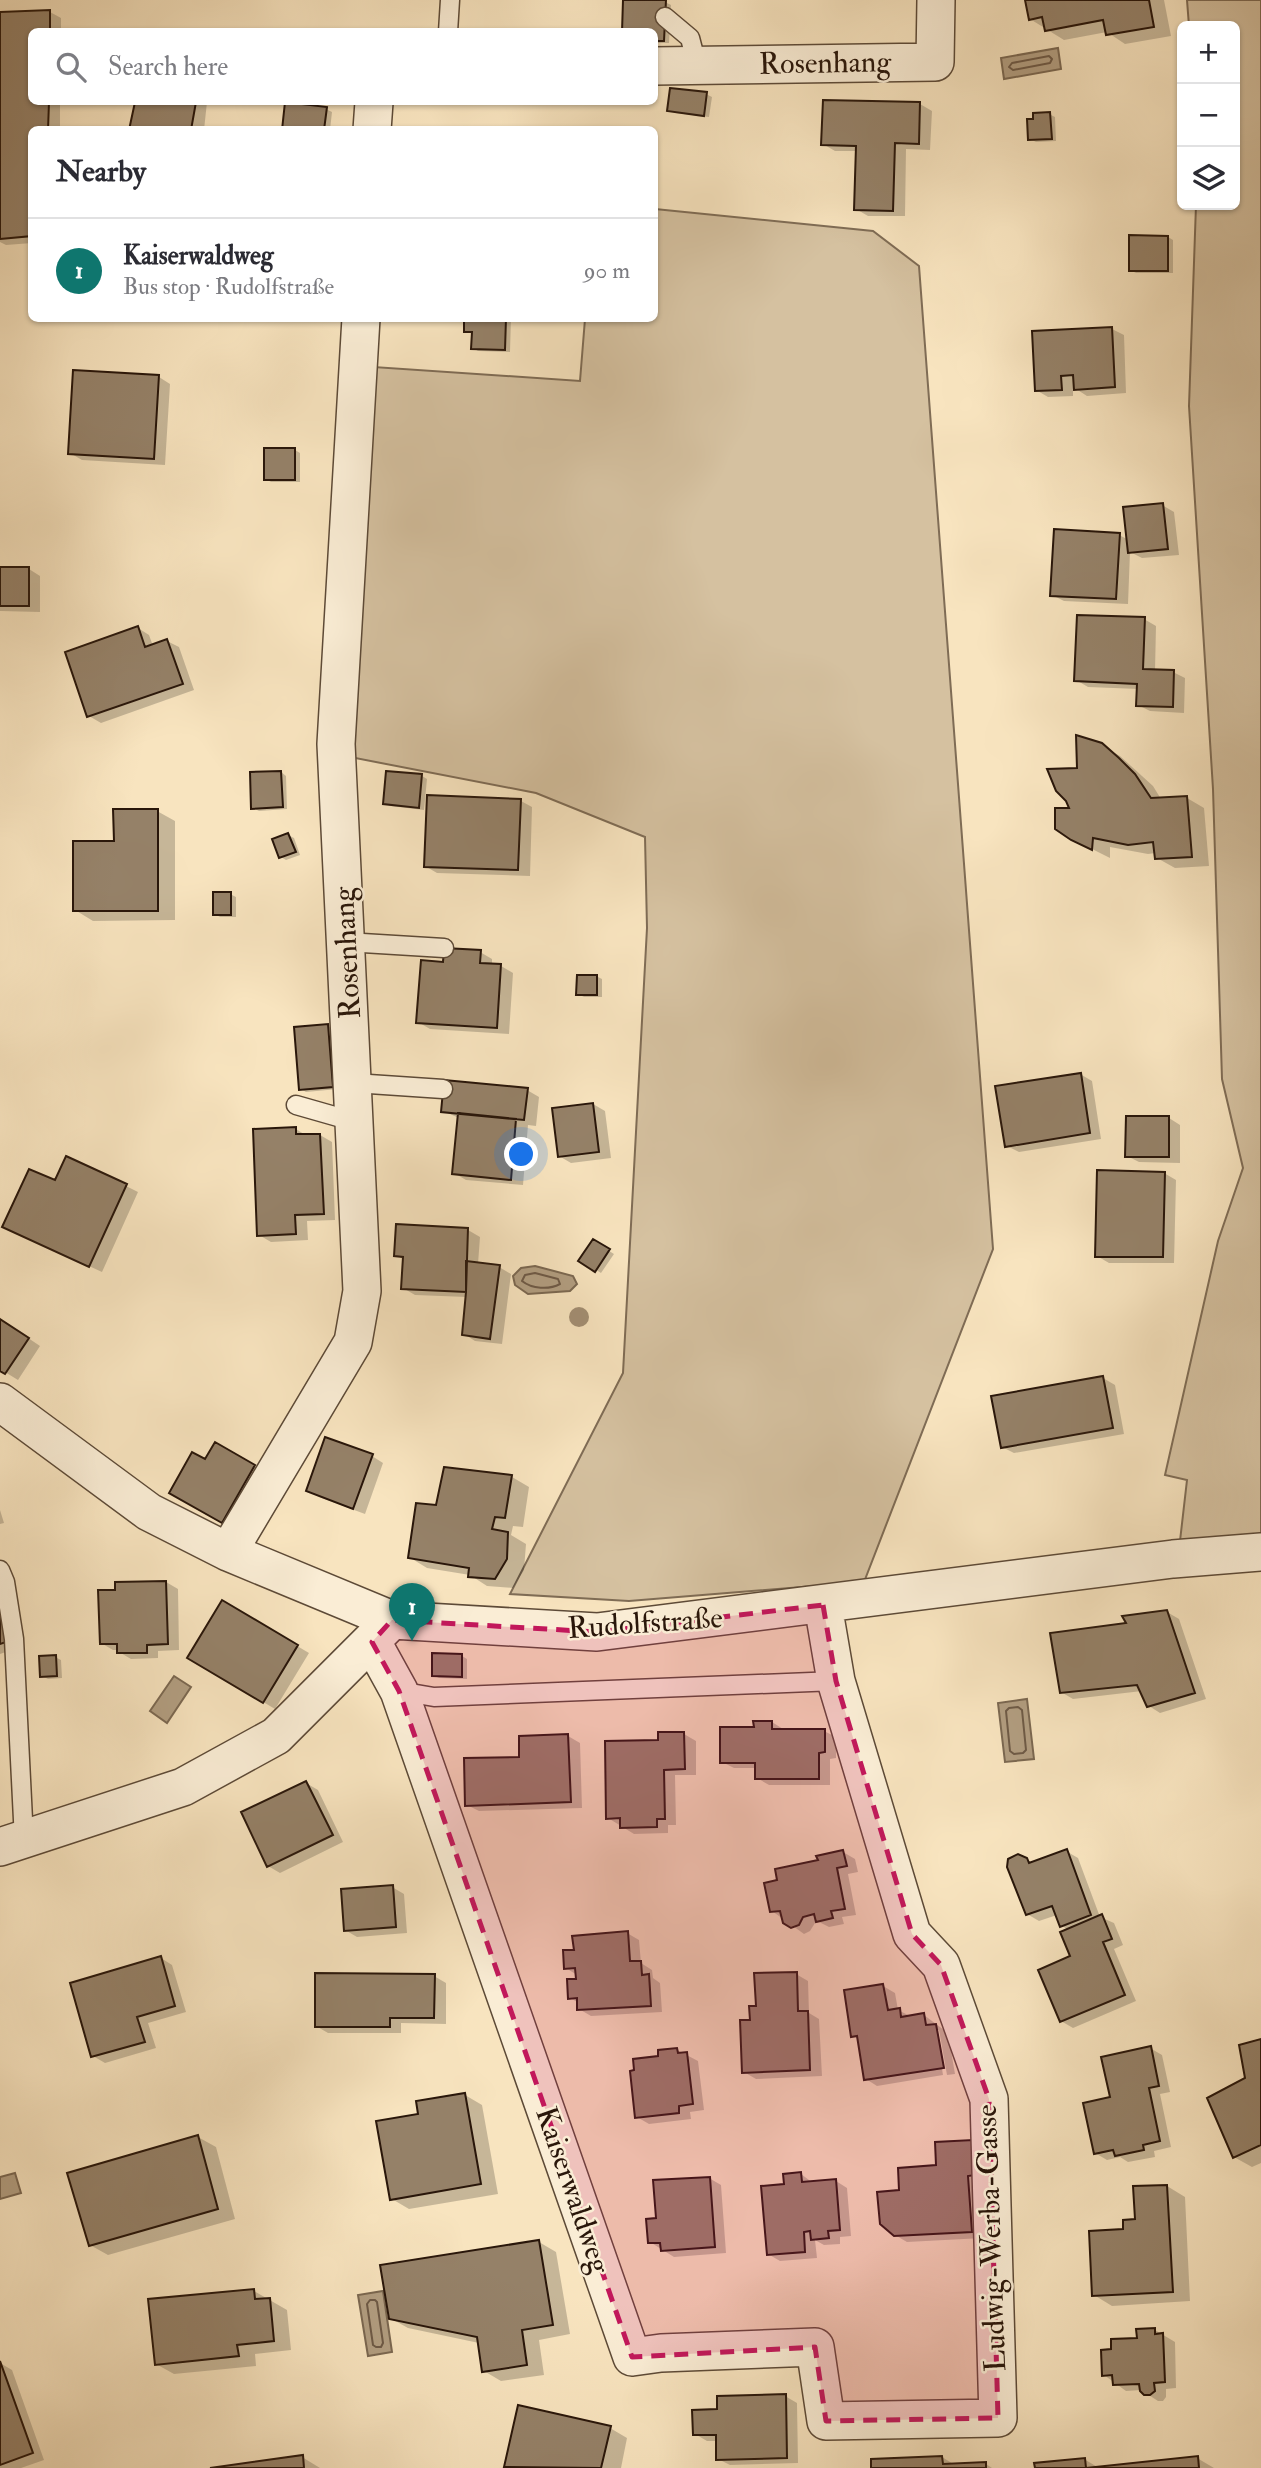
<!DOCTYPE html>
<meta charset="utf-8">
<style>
body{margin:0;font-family:"IM FELL Double Pica",serif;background:#f7f7f7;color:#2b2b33}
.controls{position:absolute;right:21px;top:21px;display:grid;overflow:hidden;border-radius:10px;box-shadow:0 2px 5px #0004}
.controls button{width:63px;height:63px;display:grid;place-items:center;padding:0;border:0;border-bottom:2px solid #e1e1e2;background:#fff;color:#2b2b33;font:35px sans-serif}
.you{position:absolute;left:522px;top:1155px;width:24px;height:24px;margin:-18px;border:5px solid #fff;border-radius:50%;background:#1a73e8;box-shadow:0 0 0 10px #1a73e833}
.badge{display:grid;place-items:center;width:46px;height:46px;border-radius:50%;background:#0f766e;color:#fff;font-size:23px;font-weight:700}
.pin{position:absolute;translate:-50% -58px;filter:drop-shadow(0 2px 4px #0008)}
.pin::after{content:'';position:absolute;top:37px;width:24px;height:21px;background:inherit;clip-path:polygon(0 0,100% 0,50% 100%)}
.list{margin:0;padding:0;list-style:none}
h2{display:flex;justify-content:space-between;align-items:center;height:91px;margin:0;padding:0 28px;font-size:30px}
h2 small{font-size:23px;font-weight:400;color:#7c7c81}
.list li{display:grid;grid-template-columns:46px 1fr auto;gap:21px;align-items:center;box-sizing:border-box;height:105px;padding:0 28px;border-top:2px solid #e1e1e2}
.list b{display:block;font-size:26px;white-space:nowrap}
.list p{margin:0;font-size:23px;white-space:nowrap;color:#7c7c81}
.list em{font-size:23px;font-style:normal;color:#7c7c81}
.icon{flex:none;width:38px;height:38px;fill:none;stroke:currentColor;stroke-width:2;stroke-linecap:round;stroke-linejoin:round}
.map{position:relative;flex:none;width:1261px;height:2468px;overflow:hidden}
.search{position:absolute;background:#fff;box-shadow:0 2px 5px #0004;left:28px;top:28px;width:630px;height:77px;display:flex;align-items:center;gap:18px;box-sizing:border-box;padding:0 24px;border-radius:10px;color:#7c7c81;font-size:26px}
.panel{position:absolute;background:#fff;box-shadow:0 2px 5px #0004;left:28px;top:126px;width:630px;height:196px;border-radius:10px}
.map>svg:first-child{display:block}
.green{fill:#d5c1a0;stroke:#7f6c55;stroke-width:2}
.water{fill:#b29e81;stroke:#7b6851;stroke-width:2}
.shadow{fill:#0003}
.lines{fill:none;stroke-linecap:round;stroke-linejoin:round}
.shore{stroke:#6e5a46;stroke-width:2}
.building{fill:#958168;stroke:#29160a;stroke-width:2}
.lane-casing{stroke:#5d4a37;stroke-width:21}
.street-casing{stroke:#5d4a37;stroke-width:40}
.lane{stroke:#faedd5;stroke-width:18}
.street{stroke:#faedd5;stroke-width:37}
.tree{fill:#a38f74}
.marked{fill:#c2185b;fill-opacity:0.2;stroke:#c2185b;stroke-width:5;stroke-dasharray:14 9;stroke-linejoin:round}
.labels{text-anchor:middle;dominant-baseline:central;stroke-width:5;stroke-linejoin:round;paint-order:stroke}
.street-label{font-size:30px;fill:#29160a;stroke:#faedd5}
</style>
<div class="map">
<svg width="1261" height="2468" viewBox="0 0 1261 2468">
<rect width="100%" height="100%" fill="#f8e4bf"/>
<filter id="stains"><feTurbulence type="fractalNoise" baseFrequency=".00286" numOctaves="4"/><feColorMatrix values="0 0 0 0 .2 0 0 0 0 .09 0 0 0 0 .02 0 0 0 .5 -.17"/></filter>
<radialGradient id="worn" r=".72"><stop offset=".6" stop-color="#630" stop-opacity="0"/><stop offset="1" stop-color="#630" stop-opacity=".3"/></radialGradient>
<!-- green -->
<path class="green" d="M1187 0H1261V1534L1180 1541 1187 1480 1165 1475 1218 1241 1243 1168 1222 1079 1213 789 1189 406 1196 205H1235V26H1189Z
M655 209 873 231 919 266 993 1249 864 1582 629 1601 510 1594 623 1373 647 928 645 837 536 793 350 757 374 367 580 381 585 319 654 318Z"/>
<!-- water -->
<path class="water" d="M1058 48 1061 69 1004 79 1001 58Z
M535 1266 573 1276 577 1284 570 1291 528 1294 515 1285 513 1276 521 1268Z
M174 1676 191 1687 167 1723 150 1711Z
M1027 1699 1034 1759 1005 1762 998 1703Z
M15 2173 21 2193 0 2199V2177Z
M383 2291 392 2352 368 2356 358 2295Z"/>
<!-- shadow -->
<path class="shadow" d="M1027 0H1164L1171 36 1125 44 1107 32 1064 40 1030 19Z
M665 2 671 5 669 43H654V32Z
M50 12 61 18V32H32V102H60V130H32V243L6 245 0 242V14Z
M706 94 712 97 709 117 675 113 669 110Z
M136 102H207L204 130H131Z
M920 104 932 111 930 150 906 149 905 216H868L856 209 857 151H835L823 144Z
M326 109 332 112 330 130H283Z
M1049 114 1055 117 1056 141 1036 142 1030 139Z
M1168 237 1173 240V273H1136L1130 270Z
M466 318H511L510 352 478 351 473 348V334L465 331Z
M1112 329 1124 335 1126 393 1087 396 1073 387V396L1048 397 1036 390Z
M159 377 170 384 165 465 82 460 70 453Z
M295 450 300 453V482H271L266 479Z
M1162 505 1174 512 1179 555 1142 558 1130 552 1128 604 1064 601 1052 595 1119 535 1129 540Z
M0 569H29L40 576V612L0 611Z
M1144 619 1156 626 1155 671 1173 672 1185 678 1184 713 1150 711 1138 705 1139 689 1088 687 1076 680Z
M138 628 149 635 153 646 167 641 179 647 194 690 101 723 89 716Z
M1101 745 1120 756 1153 786 1161 799 1187 798 1204 808 1209 866 1175 868 1157 858 1156 853 1148 854 1110 847V858L1072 839 1071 810 1078 770Z
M281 772 286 776 287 809 259 811 253 808Z
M422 776 427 779 424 810 390 806 385 803Z
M521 801 532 807 530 876 437 873 425 866Z
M157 811 175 821V920L93 921 75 910Z
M288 835 294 838 300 855 286 860 281 857Z
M230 894 236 897V917H220L215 914Z
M480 952 492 959V966H501L513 973 509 1034 430 1029 418 1022 445 964Z
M596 976 602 979V997H584L578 994Z
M328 1026 333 1029 338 1089 306 1092 301 1089Z
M1080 1074 1092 1081 1101 1139 1019 1152 1007 1146Z
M527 1090 539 1097 536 1126 528 1125 523 1185 466 1180 454 1173 459 1118 443 1111Z
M593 1104 605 1111 611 1158 571 1163 559 1156Z
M1169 1118 1180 1125V1163L1139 1162 1127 1156Z
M296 1129 307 1136 320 1135 332 1142 335 1220 307 1221 308 1240 271 1242 259 1235Z
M1164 1173 1176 1180 1174 1263H1109L1097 1256Z
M126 1186 138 1192 102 1272 4 1227Z
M468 1230 480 1237 478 1264 499 1267 511 1274 502 1344 475 1341 464 1334 467 1297 415 1295 403 1288 405 1260 396 1255Z
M593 1241 614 1254 601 1273 581 1260Z
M0 1319 40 1346 18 1380 0 1369Z
M1103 1378 1115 1385 1124 1434 1014 1453 1002 1447Z
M215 1445 265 1473 234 1528 171 1492 206 1462Z
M372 1456 383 1463 365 1514 319 1497 308 1491Z
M512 1477 529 1487 523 1527 513 1526 511 1535 526 1544 524 1570 513 1588 487 1586 470 1575 427 1568 409 1557 437 1507Z
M0 1510 4 1523 0 1524Z
M0 1579 20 1647 0 1654Z
M166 1582 178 1589 179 1650 158 1651V1658L131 1659 119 1652V1650H113L101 1643 117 1591Z
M223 1602 309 1653 275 1709 190 1658Z
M1167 1612 1179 1619 1206 1699 1160 1713 1149 1706 1142 1691 1073 1699 1061 1692 1128 1625Z
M462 1656 467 1659V1679L439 1678 433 1675Z
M55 1657 61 1660 62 1678 48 1679 42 1676Z
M772 1722 783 1729 824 1731 836 1737V1758L830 1759V1785H769L757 1778V1768H734L722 1762 756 1729Z
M684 1734 696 1741V1775H675L676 1825H668V1833L634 1834 608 1818 660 1742Z
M568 1736 580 1743 582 1808 479 1811 467 1805 521 1758Z
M306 1783 318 1790 343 1842 280 1873 268 1866Z
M1066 1851 1078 1858 1100 1917 1114 1923 1123 1945 1114 1949 1136 2001 1073 2028 1061 2021 1073 1957 1069 1930 1062 1926 1057 1915 1039 1921 1027 1914 1026 1859 1033 1863Z
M843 1852 855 1859 858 1872 848 1874 856 1915 842 1917 844 1924 829 1927 819 1922 815 1923 810 1931 804 1934 772 1911 779 1881Z
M392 1887 404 1894 407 1933 357 1937 345 1930Z
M627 1933 639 1940 641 1963 652 1970 653 1978 660 1983 662 2012 591 2016 579 2009V2003L570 1998 578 1980 577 1975 566 1968 575 1952Z
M161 1958 172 1965 186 2012 148 2023 156 2048 105 2063 93 2056Z
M796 1974 808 1981 809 2013 819 2019 822 2076 756 2079 744 2072 752 2022 757 2007Z
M434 1976 446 1983V2024L401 2023V2033H328L316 2026Z
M883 1986 895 1993 898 2010 912 2017 924 2015 948 2033 955 2074 947 2075 939 2030H936L943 2075 877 2086 866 2079 859 2039 853 2036Z
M1261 2040V2163L1252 2167 1234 2157 1247 2079Z
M1150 2048 1162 2055 1170 2092 1160 2094 1171 2147 1154 2151 1155 2157 1128 2162 1120 2157 1107 2160 1095 2153 1112 2099Z
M677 2050 698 2061 704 2110 690 2112 691 2119 649 2124 637 2117 660 2058Z
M465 2095 482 2105 498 2194 409 2209 392 2199Z
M198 2137 216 2147 235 2219 108 2255 90 2245Z
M972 2142 983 2238 907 2242 895 2235 901 2192Z
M801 2174 813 2183 836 2181 847 2188 851 2236 840 2237V2244L824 2245 815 2240 817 2258 780 2261 768 2254 786 2186Z
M709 2178 721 2185 726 2253 674 2257 650 2242 658 2219Z
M1167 2186 1185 2197 1190 2301 1112 2306 1094 2295 1125 2230Z
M539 2242 556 2252 570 2334 539 2340 544 2375 501 2381 484 2371 479 2343 408 2328 390 2318Z
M254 2291 287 2310 291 2350 255 2354 256 2366 174 2374 156 2364Z
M1155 2330 1175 2342 1176 2388 1166 2389V2397L1163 2401H1158L1141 2390 1126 2391 1104 2375 1113 2351Z
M0 2363 12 2370 44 2460 21 2468H0Z
M785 2396 797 2403 798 2463 730 2465 718 2459 717 2441H707L695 2434 719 2411Z
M610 2428 627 2438 621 2468H509L506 2466Z
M302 2457 320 2468H222Z
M942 2457 955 2465 986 2464 992 2468H873Z
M1197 2458 1214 2468H1102Z
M1084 2459 1099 2468H1036Z"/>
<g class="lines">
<!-- shore -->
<path class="shore" d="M1049 56 1052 59 1050 63 1013 70 1009 67 1012 63Z
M535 1273 558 1279 560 1284C549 1290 532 1289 522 1281L525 1275Z
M1018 1707 1022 1710 1026 1750 1023 1753 1014 1754 1010 1751 1006 1711 1009 1708Z
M370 2300H375L377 2302 383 2343 381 2347H376L373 2345 367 2304Z"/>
</g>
<!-- building -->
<path class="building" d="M623 0H666L664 41H654V32H622Z
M1025 0H1149L1154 27 1106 35 1103 20 1045 31 1042 17 1029 20Z
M50 10V32H32V102H49L48 130H32V236L0 239V12Z
M670 88 707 92 704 116 667 111Z
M823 100 920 102 919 144 895 143 893 211 854 210 856 146 821 145Z
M135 102H196L191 130H129Z
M285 102 327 107 324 130H282Z
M1050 112 1052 139 1028 140 1027 119H1033V113Z
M1129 235 1168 236V271H1129Z
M464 318H506L505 350 471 349 472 332H464Z
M1112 327 1115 387 1074 390 1073 375 1061 376 1062 390 1035 391 1032 331Z
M73 370 159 375 154 459 68 454Z
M264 448H295V480H264Z
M1163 503 1168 549 1128 553 1123 507Z
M1054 529 1120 533 1116 599 1050 596Z
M0 567H29V606H0Z
M1077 615 1145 617 1143 669 1174 670 1173 707 1136 706 1137 684 1074 681Z
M138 626 145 647 167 639 183 684 87 717 65 652Z
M1076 735 1102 743 1119 758 1135 774 1151 798 1187 796 1192 857 1155 859 1153 842 1128 845 1093 838 1092 850 1071 840 1055 829V808H1069L1066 801 1056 791 1047 769 1077 768Z
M281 771 283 807 251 809 250 772Z
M386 771 422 774 419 808 383 804Z
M427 795 521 799 518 870 424 867Z
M113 809H158V911H73V841H114Z
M288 833 296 852 279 858 272 839Z
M213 892H231V915H213Z
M444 948 481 950 480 963 501 964 497 1028 416 1023 421 960 443 962Z
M577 975H597V995H576Z
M328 1024 333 1087 299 1090 294 1027Z
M1081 1073 1090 1133 1005 1147 995 1086Z
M444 1080 528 1088 524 1120 441 1112Z
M593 1103 599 1152 558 1157 552 1108Z
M458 1113 516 1119 511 1180 452 1174Z
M1126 1116H1169V1157H1125Z
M296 1127V1134H320L324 1214 295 1215 296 1234 257 1236 253 1129Z
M66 1156 127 1184 89 1267 2 1227 29 1169 55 1180Z
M1097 1170 1165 1172 1163 1257H1095Z
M396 1224 468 1228 466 1292 401 1289 403 1257 394 1256Z
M593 1239 610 1249 595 1272 578 1261Z
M466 1261 500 1265 490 1339 462 1335 466 1292Z
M0 1319 29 1338 5 1374 0 1371Z
M1103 1376 1113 1428 1001 1448 991 1396Z
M325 1437 373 1454 353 1509 306 1491Z
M215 1442 255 1465 222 1523 169 1493 192 1452 205 1459Z
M444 1467 512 1475 505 1518 495 1517 492 1529 508 1532 507 1559 495 1579 468 1577 469 1568 408 1558 416 1503 436 1505Z
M166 1581 168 1644 147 1645V1653H117V1644H100L98 1590H115V1582Z
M222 1600 298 1645 263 1703 187 1658Z
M0 1601 9 1641 0 1644Z
M1167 1610 1195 1693 1147 1707 1137 1685 1060 1693 1050 1633 1126 1623 1122 1616Z
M432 1653 462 1654V1677L432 1676Z
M56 1655 57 1676 40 1677 39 1656Z
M753 1721H772V1729H825V1752L819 1753V1779H755V1763H720V1727H754Z
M658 1732H684L685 1769 664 1770 665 1819H657V1827L620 1828V1818L606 1819 605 1741 658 1740Z
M568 1734 571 1802 465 1806 464 1758 519 1757V1736Z
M306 1781 333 1835 267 1867 241 1812Z
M1067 1849 1091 1915 1060 1927 1052 1906 1026 1915 1007 1867 1008 1859 1018 1854 1027 1858 1029 1863Z
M843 1850 847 1866 837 1868 845 1909 831 1911 833 1918 816 1922 814 1914 803 1917 799 1925 791 1928 783 1923 780 1911 770 1912 764 1883 777 1880 775 1869 818 1860 816 1856Z
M393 1885 396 1927 344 1931 341 1889Z
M1102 1914 1112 1939 1103 1942 1125 1995 1060 2022 1038 1970 1070 1956 1060 1932Z
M628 1931 630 1961H641L642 1975 649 1974 651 2006 577 2010V1998L568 1999 567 1979H576L575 1968 564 1969 563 1950H574L572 1936Z
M161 1956 175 2006 137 2017 145 2042 91 2057 70 1983Z
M797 1972 798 2011H808L810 2070 742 2073 740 2020H750L749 2006H756L754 1973Z
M315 1973 435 1974 434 2018H390V2027H315Z
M883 1984 888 2010 900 2008 901 2017 924 2013 926 2025 936 2024 944 2068 864 2080 857 2036 851 2037 844 1990Z
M1261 2039V2145L1233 2158 1207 2098 1245 2078 1239 2045Z
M1151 2046 1159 2086 1149 2088 1160 2141 1143 2145 1144 2150 1115 2156 1113 2150 1094 2154 1083 2103 1110 2097 1101 2057Z
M677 2048 678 2053 687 2052 693 2104 679 2106V2113L635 2118 630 2071 634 2070 633 2059 658 2056V2050Z
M465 2093 481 2184 390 2200 376 2121 418 2114 416 2101Z
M198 2135 218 2209 89 2246 67 2173Z
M973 2140 975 2175 968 2176 972 2232 894 2236 880 2224 877 2192 899 2190 898 2168 936 2165 935 2142Z
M801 2172 802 2182 836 2179 840 2230 828 2231 829 2238 811 2240 810 2231 804 2232 805 2252 767 2255 761 2186 784 2184 783 2174Z
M710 2177 715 2247 661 2251 660 2243H648L646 2219 656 2218 653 2180Z
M1167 2185 1173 2292 1092 2296 1089 2231 1123 2229V2220L1135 2219 1133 2186Z
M539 2240 553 2325 522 2330 527 2365 482 2372 477 2337 389 2319 380 2265Z
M254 2289 255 2299 270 2298 274 2341 237 2345 239 2356 155 2365 148 2299Z
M1155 2328V2334L1163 2333 1165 2382 1154 2383 1155 2391 1150 2395H1144L1140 2391 1139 2384 1113 2385 1112 2375 1102 2376 1101 2350 1111 2349V2339L1137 2338 1136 2329Z
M0 2361 33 2453 0 2465Z
M786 2394 787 2458 716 2460V2435H693L692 2410 717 2409V2396Z
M518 2405 611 2426 601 2468 504 2467Z
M303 2455 304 2468H210Z
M942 2456 943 2464 986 2462V2468H871V2459Z
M1198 2456 1199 2468H1035L1034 2463 1085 2458 1086 2468Z"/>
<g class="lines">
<defs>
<path id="lane" d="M665 17 690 38 697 65
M448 32 450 0
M346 942 444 948
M354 1083 443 1089
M296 1105 338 1117H355
M0 1570 5 1582 14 1639 24 1840
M399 1691 434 1697 836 1681"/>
<path id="street" d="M654 66 935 62 936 0
M372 130 374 102
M0 1402 149 1512 228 1552 392 1620 597 1632 1173 1559 1261 1552
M228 1552 353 1342 362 1291 336 744 361 318
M372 1642 399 1691 632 2357 661 2353 815 2347 826 2421 998 2418 989 2099 941 1965 912 1934 836 1681 823 1605
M0 1847 183 1787 276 1736 388 1624"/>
</defs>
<!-- lane casing -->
<use href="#lane" class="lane-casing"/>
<!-- street casing -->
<use href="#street" class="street-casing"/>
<!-- lane -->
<use href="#lane" class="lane"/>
<!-- street -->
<use href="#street" class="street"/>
</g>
<!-- trees -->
<circle class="tree" cx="579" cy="1317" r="10"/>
<!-- marked area -->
<path class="marked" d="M823 1605 836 1681 912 1934 941 1965 989 2099 998 2418 826 2421 815 2347 632 2357 399 1691 372 1642 392 1620 597 1632Z"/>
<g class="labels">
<!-- street labels -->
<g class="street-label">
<text transform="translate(825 63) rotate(-1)">Rosenhang</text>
<text transform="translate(347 953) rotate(-93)">Rosenhang</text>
<text transform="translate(645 1623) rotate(-4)">Rudolfstraße</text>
<text transform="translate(573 2190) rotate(71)">Kaiserwaldweg</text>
<text transform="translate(991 2238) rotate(-92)">Ludwig-Werba-Gasse</text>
</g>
</g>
<rect width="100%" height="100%" filter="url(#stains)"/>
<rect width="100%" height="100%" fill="url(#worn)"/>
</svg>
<div class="controls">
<button>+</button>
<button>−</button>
<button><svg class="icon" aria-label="layers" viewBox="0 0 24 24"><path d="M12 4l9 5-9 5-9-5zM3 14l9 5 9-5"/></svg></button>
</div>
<div class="you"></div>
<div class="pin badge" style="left:412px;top:1641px">1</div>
<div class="search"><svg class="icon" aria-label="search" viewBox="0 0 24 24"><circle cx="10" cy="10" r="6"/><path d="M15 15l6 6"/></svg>Search here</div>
<section class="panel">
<h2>Nearby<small></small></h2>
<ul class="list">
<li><span class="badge">1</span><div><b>Kaiserwaldweg</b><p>Bus stop · Rudolfstraße</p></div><em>90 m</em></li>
</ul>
</section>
</div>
